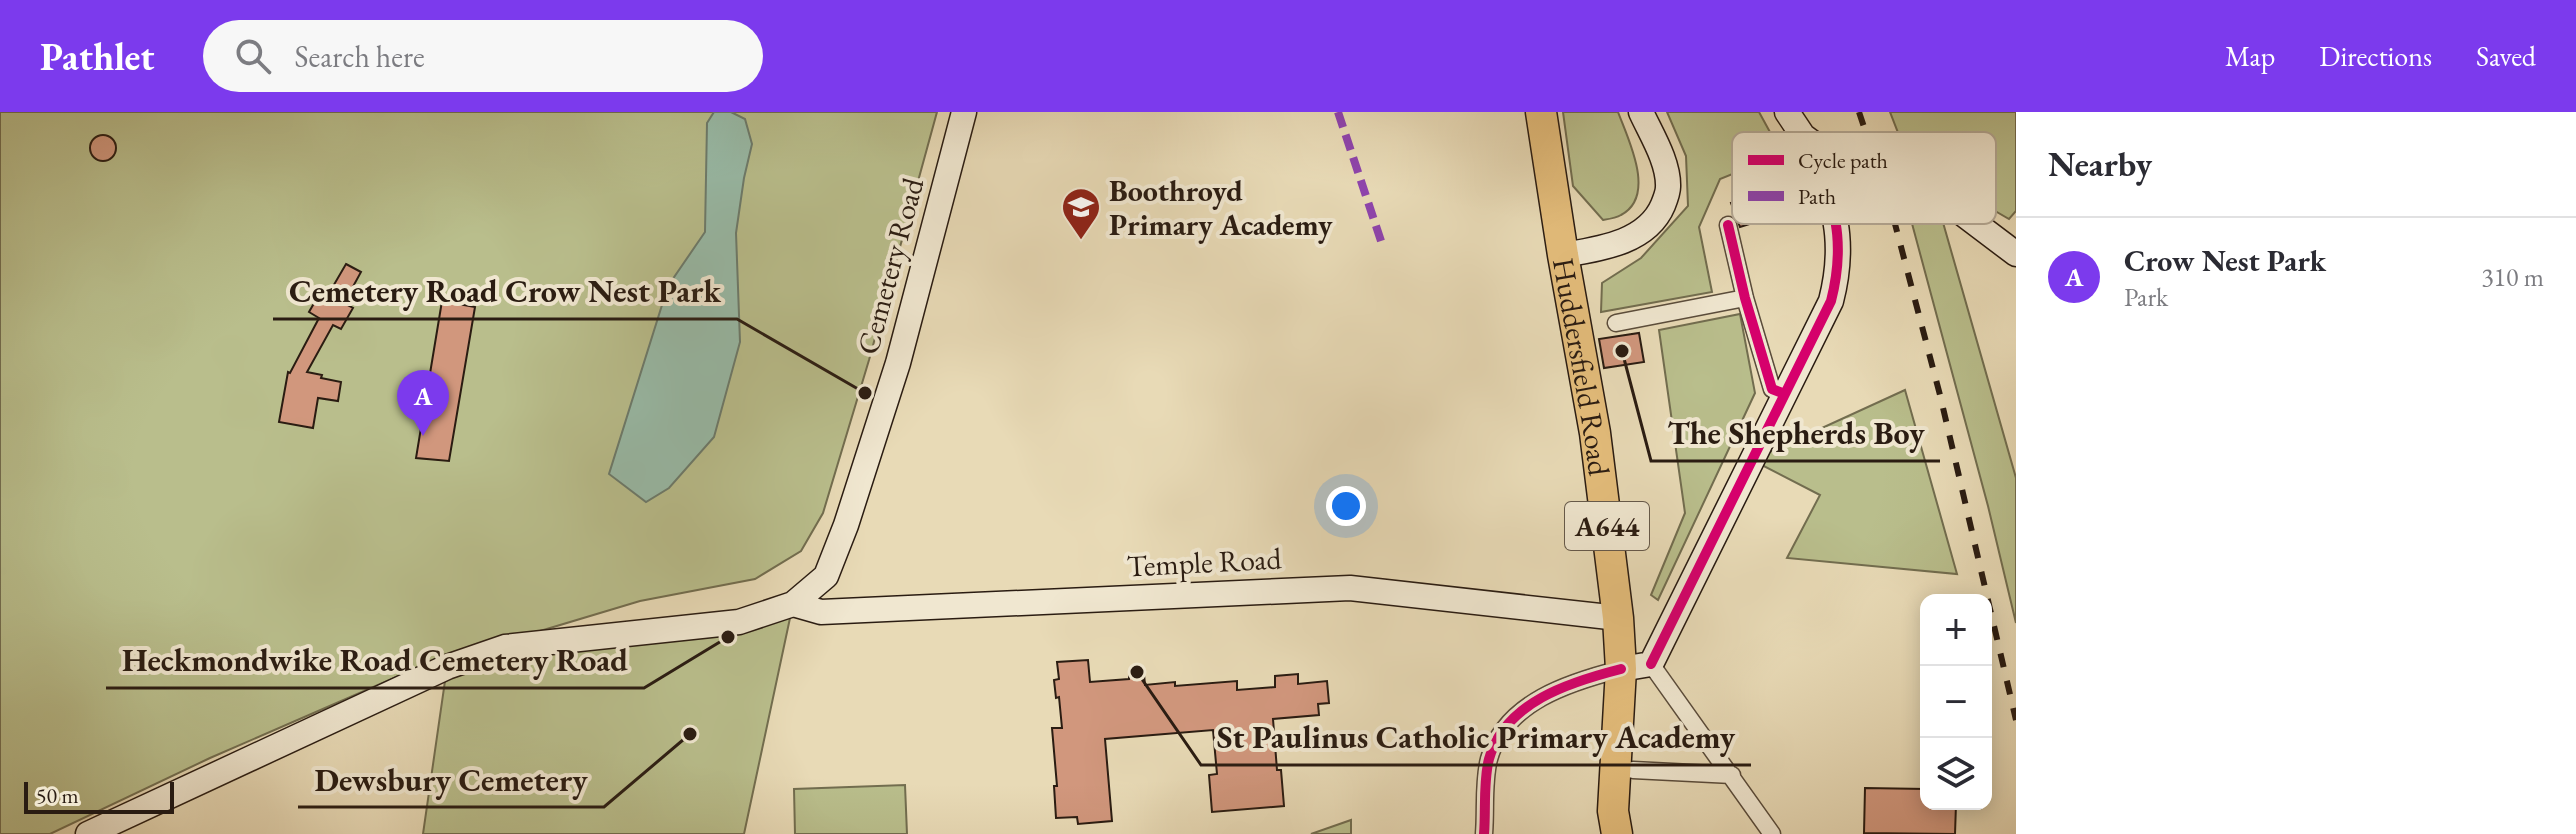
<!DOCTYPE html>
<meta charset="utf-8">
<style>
body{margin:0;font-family:"EB Garamond",serif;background:#f7f7f7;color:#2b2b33}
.controls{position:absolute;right:24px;bottom:24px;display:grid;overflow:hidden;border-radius:16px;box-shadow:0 4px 20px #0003}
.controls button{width:72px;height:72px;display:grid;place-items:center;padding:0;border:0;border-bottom:2px solid #e1e1e2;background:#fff;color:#2b2b33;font:40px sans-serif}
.scale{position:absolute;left:24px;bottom:20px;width:150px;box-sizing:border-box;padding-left:8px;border:4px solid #2a1c12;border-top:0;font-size:22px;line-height:28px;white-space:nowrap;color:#2a1c12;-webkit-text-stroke:6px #f0e7d0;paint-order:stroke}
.you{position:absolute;left:1346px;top:394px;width:28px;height:28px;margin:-20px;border:6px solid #fff;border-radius:50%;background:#1a73e8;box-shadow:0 0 0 12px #1a73e833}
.badge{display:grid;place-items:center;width:52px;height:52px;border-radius:50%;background:#7c3aed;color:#fff;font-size:26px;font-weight:700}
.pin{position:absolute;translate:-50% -66px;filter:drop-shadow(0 2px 4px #0008)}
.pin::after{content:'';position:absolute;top:42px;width:28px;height:24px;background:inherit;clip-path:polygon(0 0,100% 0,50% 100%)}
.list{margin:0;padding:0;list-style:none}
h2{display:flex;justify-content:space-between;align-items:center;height:104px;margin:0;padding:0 32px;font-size:34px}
h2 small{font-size:26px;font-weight:400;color:#7c7c81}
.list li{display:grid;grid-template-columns:52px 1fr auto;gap:24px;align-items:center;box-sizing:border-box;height:120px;padding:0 32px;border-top:2px solid #e1e1e2}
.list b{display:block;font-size:30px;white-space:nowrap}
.list p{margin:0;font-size:26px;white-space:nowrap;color:#7c7c81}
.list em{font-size:26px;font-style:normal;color:#7c7c81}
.icon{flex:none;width:44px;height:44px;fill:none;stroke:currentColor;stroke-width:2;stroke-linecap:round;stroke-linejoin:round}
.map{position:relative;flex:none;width:2016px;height:722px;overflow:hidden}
header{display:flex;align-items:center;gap:48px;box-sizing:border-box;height:112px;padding:0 40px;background:#7c3aed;color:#fff}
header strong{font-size:38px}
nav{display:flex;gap:44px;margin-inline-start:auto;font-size:28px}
.search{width:560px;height:72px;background:#f7f7f7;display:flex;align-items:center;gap:20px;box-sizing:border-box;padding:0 28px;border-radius:44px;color:#7c7c81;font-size:30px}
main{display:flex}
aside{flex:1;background:#fff}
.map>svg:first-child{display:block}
.green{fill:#b9be8c;stroke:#726d4f;stroke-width:2}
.water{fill:#98bba8;stroke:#6c7b6c;stroke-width:2}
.building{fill:#d1977d;stroke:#2a1c12;stroke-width:2}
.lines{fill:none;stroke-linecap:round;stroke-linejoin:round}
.street-casing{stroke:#5a4c3b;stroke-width:19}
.secondary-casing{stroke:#2a1c12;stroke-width:27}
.highway-casing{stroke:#2a1c12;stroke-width:33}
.street{stroke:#f0e7d0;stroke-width:16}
.secondary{stroke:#f0e7d0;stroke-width:24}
.highway{stroke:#e4bd7b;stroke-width:30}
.rail{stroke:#2a1c12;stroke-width:6;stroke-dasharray:14 14;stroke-linecap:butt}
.quiet{stroke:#8e44ad;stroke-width:8;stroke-dasharray:16 8;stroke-linecap:butt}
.cycleway-casing{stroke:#f0e7d0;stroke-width:15}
.cycleway{stroke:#d6006c;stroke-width:10}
.labels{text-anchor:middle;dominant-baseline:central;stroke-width:8;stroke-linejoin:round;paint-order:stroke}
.shield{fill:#f0e7d0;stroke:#65594b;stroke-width:2}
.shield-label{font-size:28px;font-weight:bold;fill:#2a1c12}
.poi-label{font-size:30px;font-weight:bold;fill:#2a1c12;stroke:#f0e7d0;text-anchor:start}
.street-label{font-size:30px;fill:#2a1c12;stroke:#f0e7d0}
.key{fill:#f0e7d0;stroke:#b5aa97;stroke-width:2}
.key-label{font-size:22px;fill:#2a1c12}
.leader{fill:none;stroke:#2a1c12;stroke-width:3}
.callout-dot{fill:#2a1c12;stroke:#f0e7d0;stroke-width:3}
.callout-label{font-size:32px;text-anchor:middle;font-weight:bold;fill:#2a1c12;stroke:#f0e7d0;stroke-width:8;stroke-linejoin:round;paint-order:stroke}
</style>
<header>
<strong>Pathlet</strong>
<div class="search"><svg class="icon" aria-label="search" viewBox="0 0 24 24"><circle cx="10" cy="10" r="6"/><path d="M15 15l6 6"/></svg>Search here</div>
<nav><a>Map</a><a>Directions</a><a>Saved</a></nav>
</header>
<main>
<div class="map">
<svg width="2016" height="722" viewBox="0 0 2016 722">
<rect width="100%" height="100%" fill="#e8dab6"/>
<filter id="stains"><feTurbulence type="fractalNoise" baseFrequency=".0025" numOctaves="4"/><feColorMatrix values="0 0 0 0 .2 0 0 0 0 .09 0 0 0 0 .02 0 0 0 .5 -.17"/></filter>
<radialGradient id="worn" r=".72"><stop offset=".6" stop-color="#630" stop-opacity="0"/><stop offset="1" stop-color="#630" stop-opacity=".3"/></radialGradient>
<!-- green -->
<path class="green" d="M0 0H937L869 248 823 401 801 439 755 467 640 489 417 556 210 646 50 722H0Z
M1563 0H1618C1628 27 1657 84 1621 103 1616 106 1609 107 1603 108L1573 74Z
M1667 0H1759L1782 42 1720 67 1699 115 1712 180 1601 200 1602 171 1641 146 1688 94 1686 44Z
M1890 0H2016V99L2009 107 1909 49Z
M1907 93 1942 107 2016 366V511L1988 394Z
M1740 202 1755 281 1658 488 1651 483 1685 401 1659 218Z
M1905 278 1957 462 1787 446 1820 383 1752 348Z
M793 492 744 722H423L447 555Z
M905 673 907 722H795L794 677Z
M1351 708V722H1311Z"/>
<!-- water -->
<path class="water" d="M714 0H731L745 7 752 32 744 66 736 121 740 230 714 325 669 376 646 390 609 362 668 174 705 120 707 11Z"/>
<!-- building -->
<path class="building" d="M90 36a13 13 0 1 1 26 0a13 13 0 1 1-26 0Z
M1783 75 1791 99 1740 115 1731 91Z
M346 152 361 160 344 191 353 196 341 217 333 213 307 260 322 263 321 266 341 270 338 289 318 286 313 316 279 310 288 260 290 261 319 206 309 200 321 179 328 183Z
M442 189 475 195 449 349 416 346Z
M1639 221 1644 250 1604 256 1599 227Z
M1088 548 1090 570 1129 567V563L1144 562 1145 573 1175 570V574L1237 569V578L1275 575V564L1298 562V572L1327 569 1329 591 1318 592 1319 603 1273 607 1277 658H1281L1284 694 1212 700 1209 663 1217 662 1213 618 1105 627 1112 709 1078 712 1077 705 1056 706 1054 674H1057L1052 616H1062L1059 585 1056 586 1054 568 1059 567 1057 550Z
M1865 676 1926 677V692H1956L1955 722 1864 721Z"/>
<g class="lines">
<defs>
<path id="street" d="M1728 113 1745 186 1772 277 1785 282
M1616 211 1745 186
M1651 552 1772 722
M1633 658 1732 663
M1484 722C1486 698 1483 670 1489 647 1505 590 1570 570 1621 557"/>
<path id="secondary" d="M1787 0 1803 24 1818 35 1903 61 1926 74 2016 142
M1563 143C1599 137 1647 131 1663 93 1665 88 1668 80 1668 75 1669 50 1651 22 1641 0
M793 492 821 500 1350 476 1618 506
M1621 557 1651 552 1831 189C1847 127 1832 94 1818 35
M88 722 447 555 505 535 739 510 793 492 826 464 846 413 898 251 964 0"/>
<g id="highway">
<path id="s1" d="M1541 0 1563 143 1595 321 1618 506 1621 557 1613 699 1617 722"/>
</g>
</defs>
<!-- street casing -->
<use href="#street" class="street-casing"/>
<!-- secondary casing -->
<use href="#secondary" class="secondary-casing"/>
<!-- highway casing -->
<use href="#highway" class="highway-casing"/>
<!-- street -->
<use href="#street" class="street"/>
<!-- secondary -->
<use href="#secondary" class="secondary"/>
<!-- highway -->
<use href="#highway" class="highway"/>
<!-- rail -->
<path class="rail" d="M1859 0 1890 93 1940 283 2016 608"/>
<!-- quiet -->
<path class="quiet" d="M1338 0 1383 135"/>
<defs>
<path id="cycleway" d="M1728 113 1745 186 1772 277 1785 282
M1651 552 1831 189C1847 127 1832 94 1818 35
M1484 722C1486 698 1483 670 1489 647 1505 590 1570 570 1621 557"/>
</defs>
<!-- cycleway casing -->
<use href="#cycleway" class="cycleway-casing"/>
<!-- cycleway -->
<use href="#cycleway" class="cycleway"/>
</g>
<!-- icons -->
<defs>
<symbol id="school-pin" viewBox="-11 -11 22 30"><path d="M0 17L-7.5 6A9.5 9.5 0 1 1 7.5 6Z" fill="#8f2418" stroke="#f0e7d0"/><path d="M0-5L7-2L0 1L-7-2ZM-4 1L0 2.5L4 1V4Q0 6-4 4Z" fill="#fff"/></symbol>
</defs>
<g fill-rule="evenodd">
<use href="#school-pin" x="1059" y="73" width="44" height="60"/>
</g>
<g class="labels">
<!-- shield labels -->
<rect class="shield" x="1565" y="390" width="84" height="48" rx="6"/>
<g class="shield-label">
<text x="1607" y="414">A644</text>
</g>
<!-- poi labels -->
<g class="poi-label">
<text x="1109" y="78">Boothroyd<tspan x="1109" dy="34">Primary Academy</tspan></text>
</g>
<!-- street labels -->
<g class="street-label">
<text transform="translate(890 154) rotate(-75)">Cemetery Road</text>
<text stroke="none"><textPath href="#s1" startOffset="258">Huddersfield Road</textPath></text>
<text transform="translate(1204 450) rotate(-3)">Temple Road</text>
</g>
</g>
<!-- legend -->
<rect x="1732" y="20" width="264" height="92" rx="12" class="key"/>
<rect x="1748" y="43" width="36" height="10" fill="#d6006c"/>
<rect x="1748" y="79" width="36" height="10" fill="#8e44ad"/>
<g class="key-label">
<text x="1798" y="56">Cycle path</text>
<text x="1798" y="92">Path</text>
</g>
<!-- callouts -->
<path class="leader" d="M865 281L737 207H273M1622 239L1651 349H1940M728 525L644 576H106M1137 560L1201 653H1751M690 622L604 695H298"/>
<g class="callout-dot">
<circle cx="865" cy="281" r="8"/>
<circle cx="1622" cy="239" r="8"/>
<circle cx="728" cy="525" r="8"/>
<circle cx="1137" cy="560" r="8"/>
<circle cx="690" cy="622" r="8"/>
</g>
<g class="callout-label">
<text x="505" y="190">Cemetery Road Crow Nest Park</text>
<text x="1796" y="332">The Shepherds Boy</text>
<text x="375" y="559">Heckmondwike Road Cemetery Road</text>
<text x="1476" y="636">St Paulinus Catholic Primary Academy</text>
<text x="451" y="679">Dewsbury Cemetery</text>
</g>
<rect width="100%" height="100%" filter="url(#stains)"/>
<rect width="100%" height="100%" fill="url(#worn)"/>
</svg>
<div class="controls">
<button>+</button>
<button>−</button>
<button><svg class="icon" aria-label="layers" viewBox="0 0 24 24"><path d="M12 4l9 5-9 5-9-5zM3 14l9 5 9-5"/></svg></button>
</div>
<div class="scale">50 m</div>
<div class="you"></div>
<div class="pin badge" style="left:423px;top:324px">A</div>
</div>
<aside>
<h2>Nearby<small></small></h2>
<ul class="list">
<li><span class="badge">A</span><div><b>Crow Nest Park</b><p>Park</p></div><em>310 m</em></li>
</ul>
</aside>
</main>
